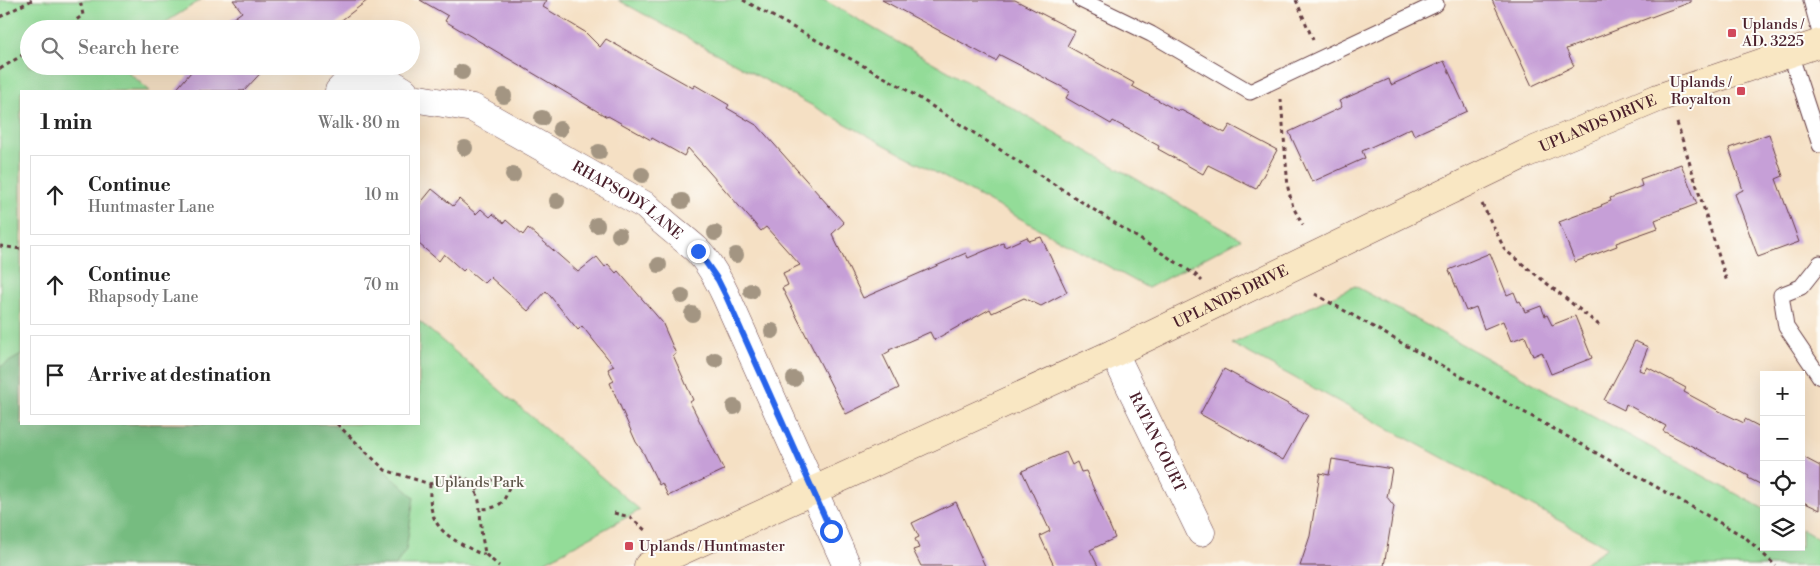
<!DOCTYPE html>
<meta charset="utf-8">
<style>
body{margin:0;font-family:"Libre Bodoni",serif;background:#f6f6f6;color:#222}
.controls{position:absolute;right:15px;bottom:15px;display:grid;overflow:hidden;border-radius:0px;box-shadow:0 5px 20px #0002}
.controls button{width:45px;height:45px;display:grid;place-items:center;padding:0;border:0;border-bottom:1px solid #e0e0e0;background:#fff;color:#222;font:25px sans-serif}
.stop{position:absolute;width:15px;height:15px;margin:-11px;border:4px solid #2563eb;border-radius:50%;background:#fff}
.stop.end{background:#2563eb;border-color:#fff;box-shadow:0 1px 5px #0008}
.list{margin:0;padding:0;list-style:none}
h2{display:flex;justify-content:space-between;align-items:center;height:65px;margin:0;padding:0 20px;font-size:21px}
h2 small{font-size:16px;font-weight:400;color:#767676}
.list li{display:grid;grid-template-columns:32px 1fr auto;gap:15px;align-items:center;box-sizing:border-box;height:80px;margin:0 10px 10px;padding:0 10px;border:1px solid #e0e0e0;border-radius:0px}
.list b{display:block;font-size:19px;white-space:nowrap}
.list p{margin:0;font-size:16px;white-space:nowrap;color:#767676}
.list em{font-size:16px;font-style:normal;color:#767676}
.icon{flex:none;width:28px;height:28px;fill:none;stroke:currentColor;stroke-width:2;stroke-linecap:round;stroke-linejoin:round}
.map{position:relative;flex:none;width:1820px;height:566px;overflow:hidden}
.search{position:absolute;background:#fff;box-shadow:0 5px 20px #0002;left:20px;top:20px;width:400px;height:55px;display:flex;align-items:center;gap:12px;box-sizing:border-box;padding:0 18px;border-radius:28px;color:#767676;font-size:19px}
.panel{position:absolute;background:#fff;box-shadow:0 5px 20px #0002;left:20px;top:90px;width:400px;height:335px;border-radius:0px}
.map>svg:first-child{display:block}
.green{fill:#93dc98;stroke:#6e7e62}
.forest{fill:#76bc80;stroke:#606e56}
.building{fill:#c69fd7}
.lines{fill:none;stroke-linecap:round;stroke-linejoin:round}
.lane-casing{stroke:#643c42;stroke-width:17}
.street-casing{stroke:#643c42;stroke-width:29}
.secondary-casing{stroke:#643c42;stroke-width:29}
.path{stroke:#643c42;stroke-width:3;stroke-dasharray:4 4;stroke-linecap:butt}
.lane{stroke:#fff;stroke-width:15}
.street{stroke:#fff;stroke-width:28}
.secondary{stroke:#f9e7c3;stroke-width:28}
.tree{fill:#a39582}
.route{stroke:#2563eb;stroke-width:6}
.poi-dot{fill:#d1495b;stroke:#fdfcf7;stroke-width:2}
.labels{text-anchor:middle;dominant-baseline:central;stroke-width:4;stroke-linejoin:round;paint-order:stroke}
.poi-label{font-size:15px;fill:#4a1f2b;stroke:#fdfcf7;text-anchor:start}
.street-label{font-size:15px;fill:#4a1f2b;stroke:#fdfcf7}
.park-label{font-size:15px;fill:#60584c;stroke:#fdfcf7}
</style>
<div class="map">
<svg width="1820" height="566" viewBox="0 0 1820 566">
<rect width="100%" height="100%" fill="#fdfcf7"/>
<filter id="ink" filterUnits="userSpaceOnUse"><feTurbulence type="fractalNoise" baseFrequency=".02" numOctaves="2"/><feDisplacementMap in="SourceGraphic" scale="10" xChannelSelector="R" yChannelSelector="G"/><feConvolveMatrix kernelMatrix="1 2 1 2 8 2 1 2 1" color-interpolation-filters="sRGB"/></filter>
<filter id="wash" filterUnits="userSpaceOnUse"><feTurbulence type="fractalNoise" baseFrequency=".0096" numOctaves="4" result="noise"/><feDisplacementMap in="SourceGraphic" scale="20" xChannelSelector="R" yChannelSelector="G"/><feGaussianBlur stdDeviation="1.12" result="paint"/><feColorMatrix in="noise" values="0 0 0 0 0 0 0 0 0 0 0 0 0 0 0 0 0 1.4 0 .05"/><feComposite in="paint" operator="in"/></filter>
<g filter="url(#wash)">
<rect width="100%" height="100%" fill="#f5e0c4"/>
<!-- green -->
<path class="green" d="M0 0H201L155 29H29V66H121L150 91H21V424H419V321L640 510 537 566H0Z
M618 0H824L1241 239 1148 288Z
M1355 286 1764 509V547H1801V529L1820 540V566H1580L1608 547 1232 344Z"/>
<!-- forest -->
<path class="forest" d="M21 355V424H333L414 497 406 550 395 566H0V367Z"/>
<g id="blocks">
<!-- building -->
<path class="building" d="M233 0H368L330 29H218L242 12Z
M420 0H547L543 7 585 32 600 47 606 39 693 88 695 85 729 105 727 108 758 126 844 223 832 234 863 298 966 253 968 258 1003 243 1005 247 1027 237 1029 241 1041 237 1067 292 1041 306 1024 298 992 313 990 309 934 340 930 332 889 350 890 351 883 355 899 388 846 414 782 288 788 285 783 273 800 265 766 227 761 231 688 148 684 156 652 138 651 140 608 116 607 117 445 21 448 16Z
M882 0H1015L1075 31 1067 46 1134 83 1132 86 1178 111 1179 109 1225 133 1230 125 1277 150 1256 189 1208 165 1203 174 1158 149 1159 146 1113 121 1111 124 1066 98 1070 91 1000 55 996 61Z
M1492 0H1691V2L1566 49 1574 66 1532 86Z
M1444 61 1467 111 1414 135 1411 128 1386 140 1362 151 1365 158 1312 182 1289 132 1342 107 1339 101 1389 79 1391 85Z
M196 66H267L244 91H175Z
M1769 134 1783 176 1776 179 1799 242 1758 257 1735 194 1743 190 1729 148Z
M1681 164 1697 204 1655 220 1658 228 1616 243 1617 246 1575 262 1559 222 1602 206 1601 205 1611 201 1610 198 1642 186 1640 179Z
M432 189 453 206 459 199 476 214 481 209 490 217 493 214 504 223 506 220 523 235 528 228 578 272 597 257 605 267 608 264 616 273 618 271 662 322 676 354 673 355 693 400 690 402 724 470 668 496 662 483 659 485 643 452 636 442 610 383 614 381 608 369 614 366 582 326 578 330 546 291 528 311 490 277 484 283 466 268 463 271 444 254 439 261 419 244V205Z
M1490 253 1507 295 1514 292 1518 302 1520 301 1525 312 1541 306 1545 316 1547 315 1552 325 1575 316 1592 358 1551 374 1542 352 1533 356 1525 336 1511 341 1503 321 1484 329 1476 307 1466 311 1449 270Z
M1635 341 1648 347 1639 370 1644 372 1647 367 1686 388 1684 392 1723 413 1744 423 1745 419 1764 429V486L1748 478 1749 476 1663 431 1666 426 1626 404 1624 410 1604 400Z
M1224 369 1308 415 1283 460 1200 414Z
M1066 452 1072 465 1077 462 1081 472 1086 471 1115 538 1090 550 1098 566H1054L1040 536 1050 531 1022 471Z
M1801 456 1820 466V510L1801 501Z
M1332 459 1392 469 1387 497 1394 506 1384 566H1300L1310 536 1320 473 1329 475Z
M956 502 985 566H921L913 550 919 548 915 539 919 537 912 523Z"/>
</g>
</g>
<g filter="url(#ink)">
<use href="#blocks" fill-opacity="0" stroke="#643c42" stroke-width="1"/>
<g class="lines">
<defs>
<path id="lane" d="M1081 0 1151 34 1250 92 1436 4 1434 0
M1811 0 1820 33
M1790 53 1820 145
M1820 263 1801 287 1781 295 1786 327 1820 377"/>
<g id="street">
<path d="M339 91 351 78H383L404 91"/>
<path id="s1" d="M419 99 473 108 646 206C662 222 680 235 697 250 709 262 719 281 726 296L847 566"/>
<path id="s2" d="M1114 353 1201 532"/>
</g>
<g id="secondary">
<path id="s3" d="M648 566 1114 353 1525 154 1658 98 1820 43"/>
</g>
</defs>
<!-- lane casing -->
<use href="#lane" class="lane-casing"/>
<!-- street casing -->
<use href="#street" class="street-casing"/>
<!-- secondary casing -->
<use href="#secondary" class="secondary-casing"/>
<!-- path -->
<path class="path" d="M743 0 902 87 1196 275 1202 281
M1296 0 1313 40
M0 17 32 0
M64 29 83 15 80 0
M0 69 29 51
M1281 99 1288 188 1293 207 1303 225
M1677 123 1727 282
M1482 204 1505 250 1599 325
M0 246 21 249
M1315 294 1745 537 1776 566
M337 424 385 470 430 484 452 476 467 479C482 497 479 503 481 526 481 535 484 545 485 554L499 566
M430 484C429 516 434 529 463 545 470 548 477 554 485 554
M476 490 490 480H502L509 487C504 504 499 508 481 509
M614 513 630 517 645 530"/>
<!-- lane -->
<use href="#lane" class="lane"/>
<!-- street -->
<use href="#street" class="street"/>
<!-- secondary -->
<use href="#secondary" class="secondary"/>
</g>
<!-- trees -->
<g class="tree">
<circle cx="462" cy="72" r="8"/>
<circle cx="504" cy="96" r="8"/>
<circle cx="542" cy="118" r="8"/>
<circle cx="560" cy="129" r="8"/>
<circle cx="465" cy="148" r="8"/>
<circle cx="599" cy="152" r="8"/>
<circle cx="513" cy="175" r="8"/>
<circle cx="642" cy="175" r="8"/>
<circle cx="557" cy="201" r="8"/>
<circle cx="682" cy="201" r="8"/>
<circle cx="597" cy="225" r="8"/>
<circle cx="715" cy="233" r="8"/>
<circle cx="619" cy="235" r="8"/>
<circle cx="736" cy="255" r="8"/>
<circle cx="659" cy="265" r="8"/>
<circle cx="751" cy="291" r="8"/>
<circle cx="682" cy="296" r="8"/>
<circle cx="692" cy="314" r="8"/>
<circle cx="772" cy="331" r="8"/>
<circle cx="715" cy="360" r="8"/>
<circle cx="794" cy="379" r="8"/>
<circle cx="734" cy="407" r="8"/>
</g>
</g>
<g class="lines" filter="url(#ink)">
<!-- route -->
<path class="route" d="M698 251 718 280 726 296 831 531"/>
</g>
<!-- markers -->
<g class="poi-dot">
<rect x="1727" y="28" width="10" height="10" rx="2.5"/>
<rect x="1736" y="86" width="10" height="10" rx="2.5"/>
<rect x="624" y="541" width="10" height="10" rx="2.5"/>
</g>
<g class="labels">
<!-- poi labels -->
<g class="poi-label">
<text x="1742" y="24">Uplands /<tspan x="1742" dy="17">AD. 3225</tspan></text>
<text x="1731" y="82" text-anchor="end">Uplands /<tspan x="1731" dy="17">Royalton</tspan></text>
<text x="639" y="546">Uplands / Huntmaster</text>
</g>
<!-- street labels -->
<g class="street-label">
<text stroke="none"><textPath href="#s3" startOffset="1048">UPLANDS DRIVE</textPath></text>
<text stroke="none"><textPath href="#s1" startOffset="235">RHAPSODY LANE</textPath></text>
<text stroke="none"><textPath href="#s3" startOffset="642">UPLANDS DRIVE</textPath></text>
<text stroke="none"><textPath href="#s2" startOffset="99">RATAN COURT</textPath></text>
</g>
<!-- park labels -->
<g class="park-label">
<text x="479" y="482">Uplands Park</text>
</g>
</g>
</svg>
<div class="controls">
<button>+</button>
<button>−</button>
<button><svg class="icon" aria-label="locate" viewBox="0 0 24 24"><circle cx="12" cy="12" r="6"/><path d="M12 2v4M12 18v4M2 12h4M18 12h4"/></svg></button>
<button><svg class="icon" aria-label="layers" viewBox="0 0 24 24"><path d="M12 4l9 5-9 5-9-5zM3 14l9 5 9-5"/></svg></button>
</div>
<div class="stop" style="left:831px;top:531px"></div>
<div class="stop end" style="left:698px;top:251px"></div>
<div class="search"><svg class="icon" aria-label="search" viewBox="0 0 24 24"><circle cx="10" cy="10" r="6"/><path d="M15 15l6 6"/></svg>Search here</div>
<section class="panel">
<h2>1 min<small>Walk · 80 m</small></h2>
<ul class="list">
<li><svg class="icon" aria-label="ahead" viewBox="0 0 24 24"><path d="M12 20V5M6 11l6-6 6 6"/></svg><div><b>Continue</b><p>Huntmaster Lane</p></div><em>10 m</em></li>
<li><svg class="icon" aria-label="ahead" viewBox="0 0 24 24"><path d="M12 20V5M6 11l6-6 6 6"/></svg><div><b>Continue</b><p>Rhapsody Lane</p></div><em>70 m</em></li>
<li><svg class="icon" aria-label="arrive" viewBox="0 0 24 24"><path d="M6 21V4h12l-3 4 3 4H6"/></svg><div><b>Arrive at destination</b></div></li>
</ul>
</section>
</div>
